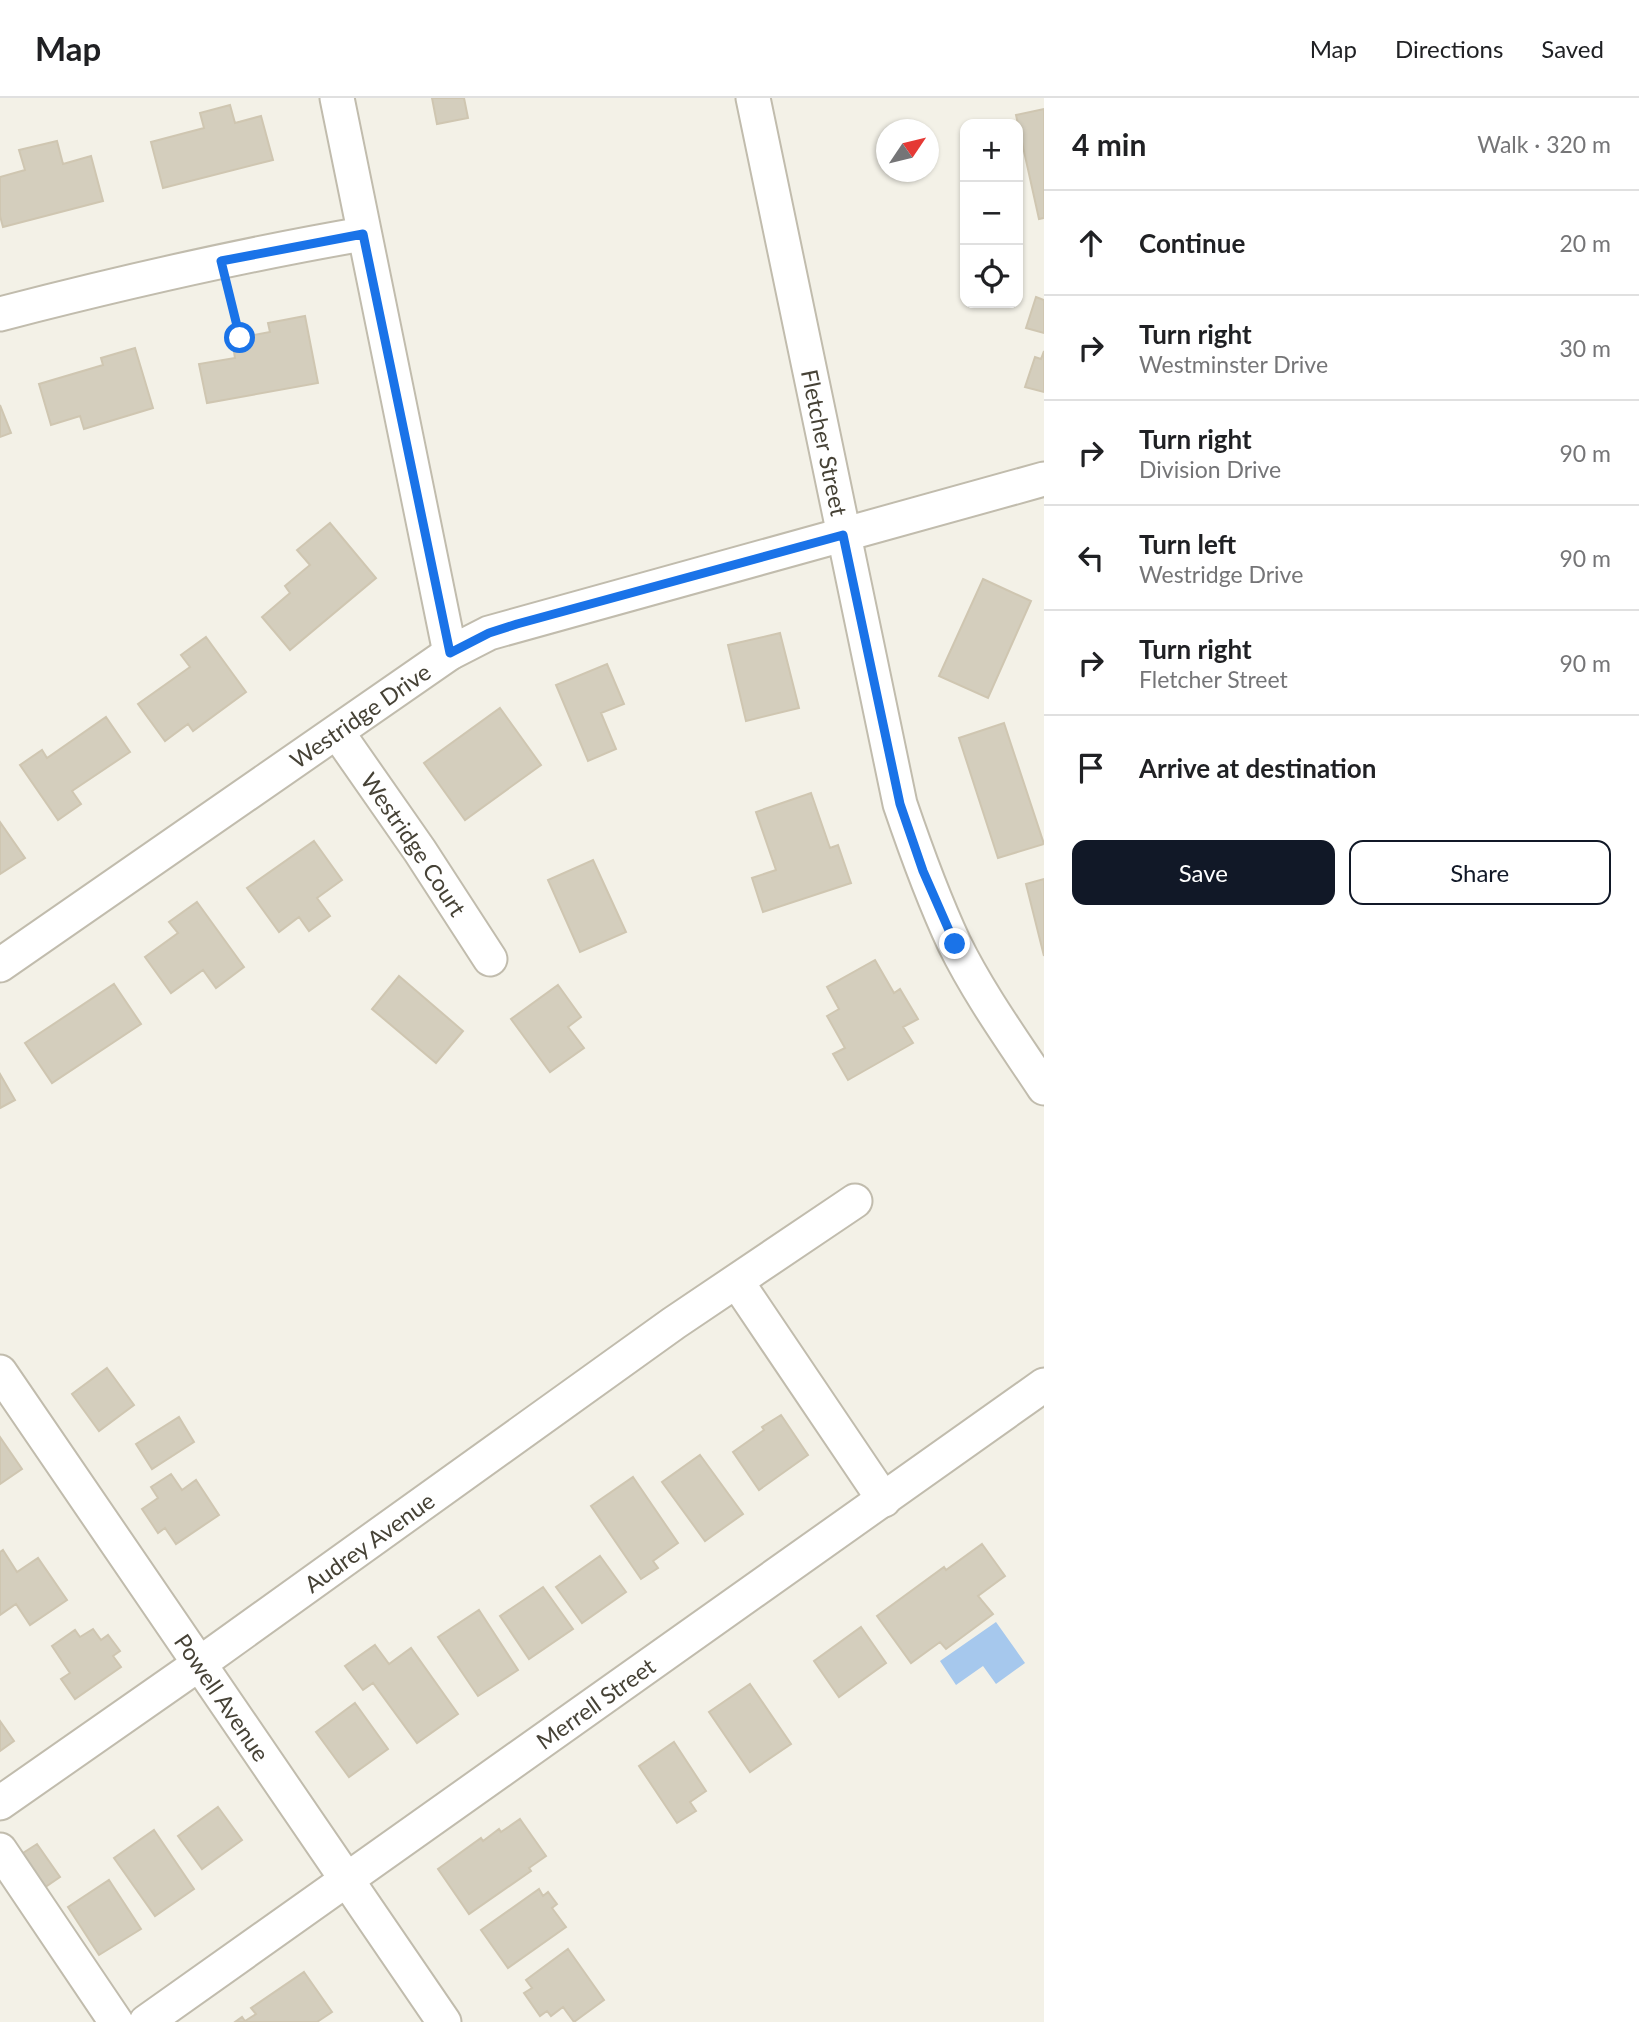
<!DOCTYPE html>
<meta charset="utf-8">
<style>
body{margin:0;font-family:Lato,sans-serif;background:#f6f6f6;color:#202124}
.controls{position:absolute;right:21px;top:21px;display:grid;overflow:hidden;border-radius:14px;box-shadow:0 2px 5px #0004}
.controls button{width:63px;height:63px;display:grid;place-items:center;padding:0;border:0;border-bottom:2px solid #e0e0e0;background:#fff;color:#202124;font:35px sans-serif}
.compass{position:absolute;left:876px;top:21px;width:63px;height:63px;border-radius:50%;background:#fff;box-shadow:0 2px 5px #0004;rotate:55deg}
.stop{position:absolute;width:21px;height:21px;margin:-16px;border:5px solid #1a73e8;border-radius:50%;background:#fff}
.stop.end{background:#1a73e8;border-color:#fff;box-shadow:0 2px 7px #0008}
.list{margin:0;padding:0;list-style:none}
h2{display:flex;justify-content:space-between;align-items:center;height:91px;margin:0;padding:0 28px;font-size:30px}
h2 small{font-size:23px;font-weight:400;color:#757577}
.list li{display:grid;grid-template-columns:46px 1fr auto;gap:21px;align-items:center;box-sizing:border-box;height:105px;padding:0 28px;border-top:2px solid #e0e0e0}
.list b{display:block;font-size:26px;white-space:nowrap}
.list p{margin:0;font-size:23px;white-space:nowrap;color:#757577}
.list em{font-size:23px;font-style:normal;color:#757577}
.actions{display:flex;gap:14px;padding:21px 28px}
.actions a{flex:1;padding:16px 0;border:2px solid #111827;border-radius:14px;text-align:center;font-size:24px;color:#111827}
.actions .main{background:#111827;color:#fff}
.icon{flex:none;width:38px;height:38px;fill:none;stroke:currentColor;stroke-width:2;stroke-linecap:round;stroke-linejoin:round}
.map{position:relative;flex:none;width:1044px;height:1924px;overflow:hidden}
header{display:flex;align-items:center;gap:42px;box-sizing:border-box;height:98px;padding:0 35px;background:#fff;border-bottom:2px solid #e0e0e0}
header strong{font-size:33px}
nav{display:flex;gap:38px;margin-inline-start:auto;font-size:24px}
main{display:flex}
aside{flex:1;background:#fff}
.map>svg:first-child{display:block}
.water{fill:#a6c8ed}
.building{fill:#d4cebd;stroke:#cfc6b1;stroke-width:2}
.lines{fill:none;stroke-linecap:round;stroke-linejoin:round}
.minor-casing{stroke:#c1bcad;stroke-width:37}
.path{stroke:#bfb79c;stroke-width:4.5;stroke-dasharray:3.5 3.5;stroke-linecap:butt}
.minor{stroke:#fff;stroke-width:33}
.route{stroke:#1a73e8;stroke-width:9}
.labels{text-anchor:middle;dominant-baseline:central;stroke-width:6;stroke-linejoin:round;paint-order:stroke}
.street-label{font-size:23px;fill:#464236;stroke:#fff}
</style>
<header>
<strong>Map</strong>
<nav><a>Map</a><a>Directions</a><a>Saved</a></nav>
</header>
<main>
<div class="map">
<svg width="1044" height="1924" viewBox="0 0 1044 1924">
<rect width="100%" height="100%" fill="#f3f1e7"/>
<!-- water -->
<path class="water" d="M996 1524 1025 1565 996 1586 983 1568 956 1587 940 1563Z"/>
<!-- building -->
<path class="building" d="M432 0H464L468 20 437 26Z
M230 7 235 25 261 18 273 62 163 90 151 44 204 30 200 15Z
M1044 11V120L1039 121 1016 17Z
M57 43 63 66 91 58 103 103 3 129 0 118V79L25 72 19 52Z
M1036 199 1044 202V235L1026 230Z
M305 218 318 285 207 305 199 266 235 260 232 241 270 234 268 225Z
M135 250 153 310 84 331 80 318 51 327 39 286 103 267 101 260Z
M1044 253V294L1025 289 1035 259 1041 261Z
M0 307 11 335 0 339Z
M330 425 376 480 290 552 262 519 290 495 285 488 310 467 297 452Z
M983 481 1031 503 988 600 939 578Z
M780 535 799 610 746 623 728 547Z
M206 539 246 594 193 633 188 626 165 643 138 606 190 569 181 557Z
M607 566 624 606 601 615 616 651 588 663 556 587Z
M500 610 541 667 465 722 424 665Z
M106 619 130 654 72 693 81 706 58 722 20 667 42 652 47 660Z
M1004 625 1044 746 998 760 959 640Z
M811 695 830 750 838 747 851 785 763 814 752 780 776 772 756 714Z
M0 724 25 760 0 776Z
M314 743 342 782 317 800 330 818 309 833 299 819 279 834 247 790Z
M593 762 626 834 580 854 548 782Z
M1044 781V858L1026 786Z
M197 804 244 869 216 890 203 872 171 895 145 859 178 835 169 824Z
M875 862 894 895 900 891 918 921 903 929 913 945 848 982 833 956 845 950 827 918 839 911 827 889Z
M399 878 463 933 436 965 372 911Z
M114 886 141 926 52 985 25 945Z
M558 887 581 919 568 929 584 950 550 974 511 921Z
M0 976 15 1002 0 1010Z
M107 1270 134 1307 99 1333 72 1296Z
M781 1317 808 1357 759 1392 733 1354 764 1332 762 1329Z
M179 1319 194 1344 152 1371 136 1346Z
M0 1339 22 1371 0 1386Z
M700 1357 743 1416 705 1443 662 1384Z
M171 1376 182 1392 196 1382 219 1417 176 1446 165 1430 158 1435 142 1411 158 1400 151 1389Z
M633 1379 678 1445 653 1463 658 1470 641 1481 591 1408Z
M982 1446 1005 1478 978 1498 993 1516 946 1551 940 1544 911 1565 877 1518 944 1469 946 1472Z
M3 1452 17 1474 38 1460 67 1502 30 1527 16 1506 0 1517V1454Z
M600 1458 626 1494 582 1525 556 1489Z
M543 1489 573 1531 529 1561 500 1518Z
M479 1512 518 1572 478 1598 438 1539Z
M861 1529 886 1565 839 1599 814 1563Z
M93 1531 101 1542 108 1537 120 1553 113 1558 121 1569 75 1601 61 1581 70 1575 52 1548 75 1532 80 1539Z
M375 1547 389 1566 411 1550 458 1616 417 1645 373 1585 363 1592 345 1568Z
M750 1586 791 1646 750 1674 709 1614Z
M355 1605 388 1651 349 1679 316 1634Z
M0 1623 14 1643 0 1653Z
M674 1644 706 1693 690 1704 696 1713 677 1725 639 1668Z
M218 1709 242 1742 202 1771 178 1738Z
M520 1721 546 1758 529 1770 531 1773 469 1816 438 1771 481 1740 483 1743 499 1731 501 1734Z
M154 1732 194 1791 155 1818 114 1760Z
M37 1746 60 1779 35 1796 12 1762Z
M109 1782 141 1831 99 1857 68 1809Z
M539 1791 543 1798 548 1794 557 1806 552 1810 566 1829 508 1870 481 1832Z
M568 1851 604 1902 574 1924 563 1909 551 1918 547 1913 540 1918 524 1895 532 1890 526 1882Z
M304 1874 332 1914 317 1924H235L242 1919 245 1923 256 1916 251 1910Z"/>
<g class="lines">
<defs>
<g id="minor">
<path d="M337 0 450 555"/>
<path id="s1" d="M753 0 900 706C916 753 933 800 954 845 979 896 1013 943 1044 990"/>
<path d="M0 216C120 185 241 157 363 136"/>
<path id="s2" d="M337 634 420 753 490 861"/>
<path id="s3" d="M0 867 450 555 489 535 1044 381"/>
<path d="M737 1184 884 1402"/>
<path id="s4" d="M0 1274 444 1924"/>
<path id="s5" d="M0 1705 199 1566 674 1225 855 1103"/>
<path d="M0 1752 116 1924"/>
<path id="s6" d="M146 1924 1044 1287"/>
</g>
</defs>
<!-- minor casing -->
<use href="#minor" class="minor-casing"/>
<!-- path -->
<path class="path" d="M228 193 240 240"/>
<!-- minor -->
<use href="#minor" class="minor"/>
</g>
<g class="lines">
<!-- route -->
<path class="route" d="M240 240 221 163 363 136 450 555 489 535 517 526 843 437 900 706 923 773 955 846"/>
</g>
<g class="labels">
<!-- street labels -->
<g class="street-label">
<text stroke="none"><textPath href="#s1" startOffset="352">Fletcher Street</textPath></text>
<text stroke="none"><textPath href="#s3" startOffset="438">Westridge Drive</textPath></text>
<text stroke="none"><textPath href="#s2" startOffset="136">Westridge Court</textPath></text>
<text stroke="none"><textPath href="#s5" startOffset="452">Audrey Avenue</textPath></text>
<text stroke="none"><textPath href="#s4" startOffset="394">Powell Avenue</textPath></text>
<text stroke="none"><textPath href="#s6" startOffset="551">Merrell Street</textPath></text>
</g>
</g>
</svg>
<div class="controls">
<button>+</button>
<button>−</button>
<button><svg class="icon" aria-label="locate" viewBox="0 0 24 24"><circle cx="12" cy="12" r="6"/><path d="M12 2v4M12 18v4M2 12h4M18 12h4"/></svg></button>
</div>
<svg class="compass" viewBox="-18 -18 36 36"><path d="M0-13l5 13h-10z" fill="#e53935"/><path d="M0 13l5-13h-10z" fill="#757577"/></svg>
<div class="stop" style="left:240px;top:240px"></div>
<div class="stop end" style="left:955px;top:846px"></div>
</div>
<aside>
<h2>4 min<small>Walk · 320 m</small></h2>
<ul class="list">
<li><svg class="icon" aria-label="ahead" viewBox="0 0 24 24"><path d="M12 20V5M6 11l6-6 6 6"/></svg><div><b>Continue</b></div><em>20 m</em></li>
<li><svg class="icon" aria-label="right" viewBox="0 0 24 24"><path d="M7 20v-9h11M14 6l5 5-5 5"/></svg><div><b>Turn right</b><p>Westminster Drive</p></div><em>30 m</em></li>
<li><svg class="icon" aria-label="right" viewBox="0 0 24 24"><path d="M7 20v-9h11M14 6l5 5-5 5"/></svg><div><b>Turn right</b><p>Division Drive</p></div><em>90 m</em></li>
<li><svg class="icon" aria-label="left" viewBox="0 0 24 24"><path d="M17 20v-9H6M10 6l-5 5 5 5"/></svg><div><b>Turn left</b><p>Westridge Drive</p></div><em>90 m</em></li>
<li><svg class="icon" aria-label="right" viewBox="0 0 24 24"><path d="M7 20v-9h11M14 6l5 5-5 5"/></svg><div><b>Turn right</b><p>Fletcher Street</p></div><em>90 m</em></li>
<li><svg class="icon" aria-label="arrive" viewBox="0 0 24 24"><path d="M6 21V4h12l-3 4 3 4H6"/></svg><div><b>Arrive at destination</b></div></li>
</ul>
<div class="actions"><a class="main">Save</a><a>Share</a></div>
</aside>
</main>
